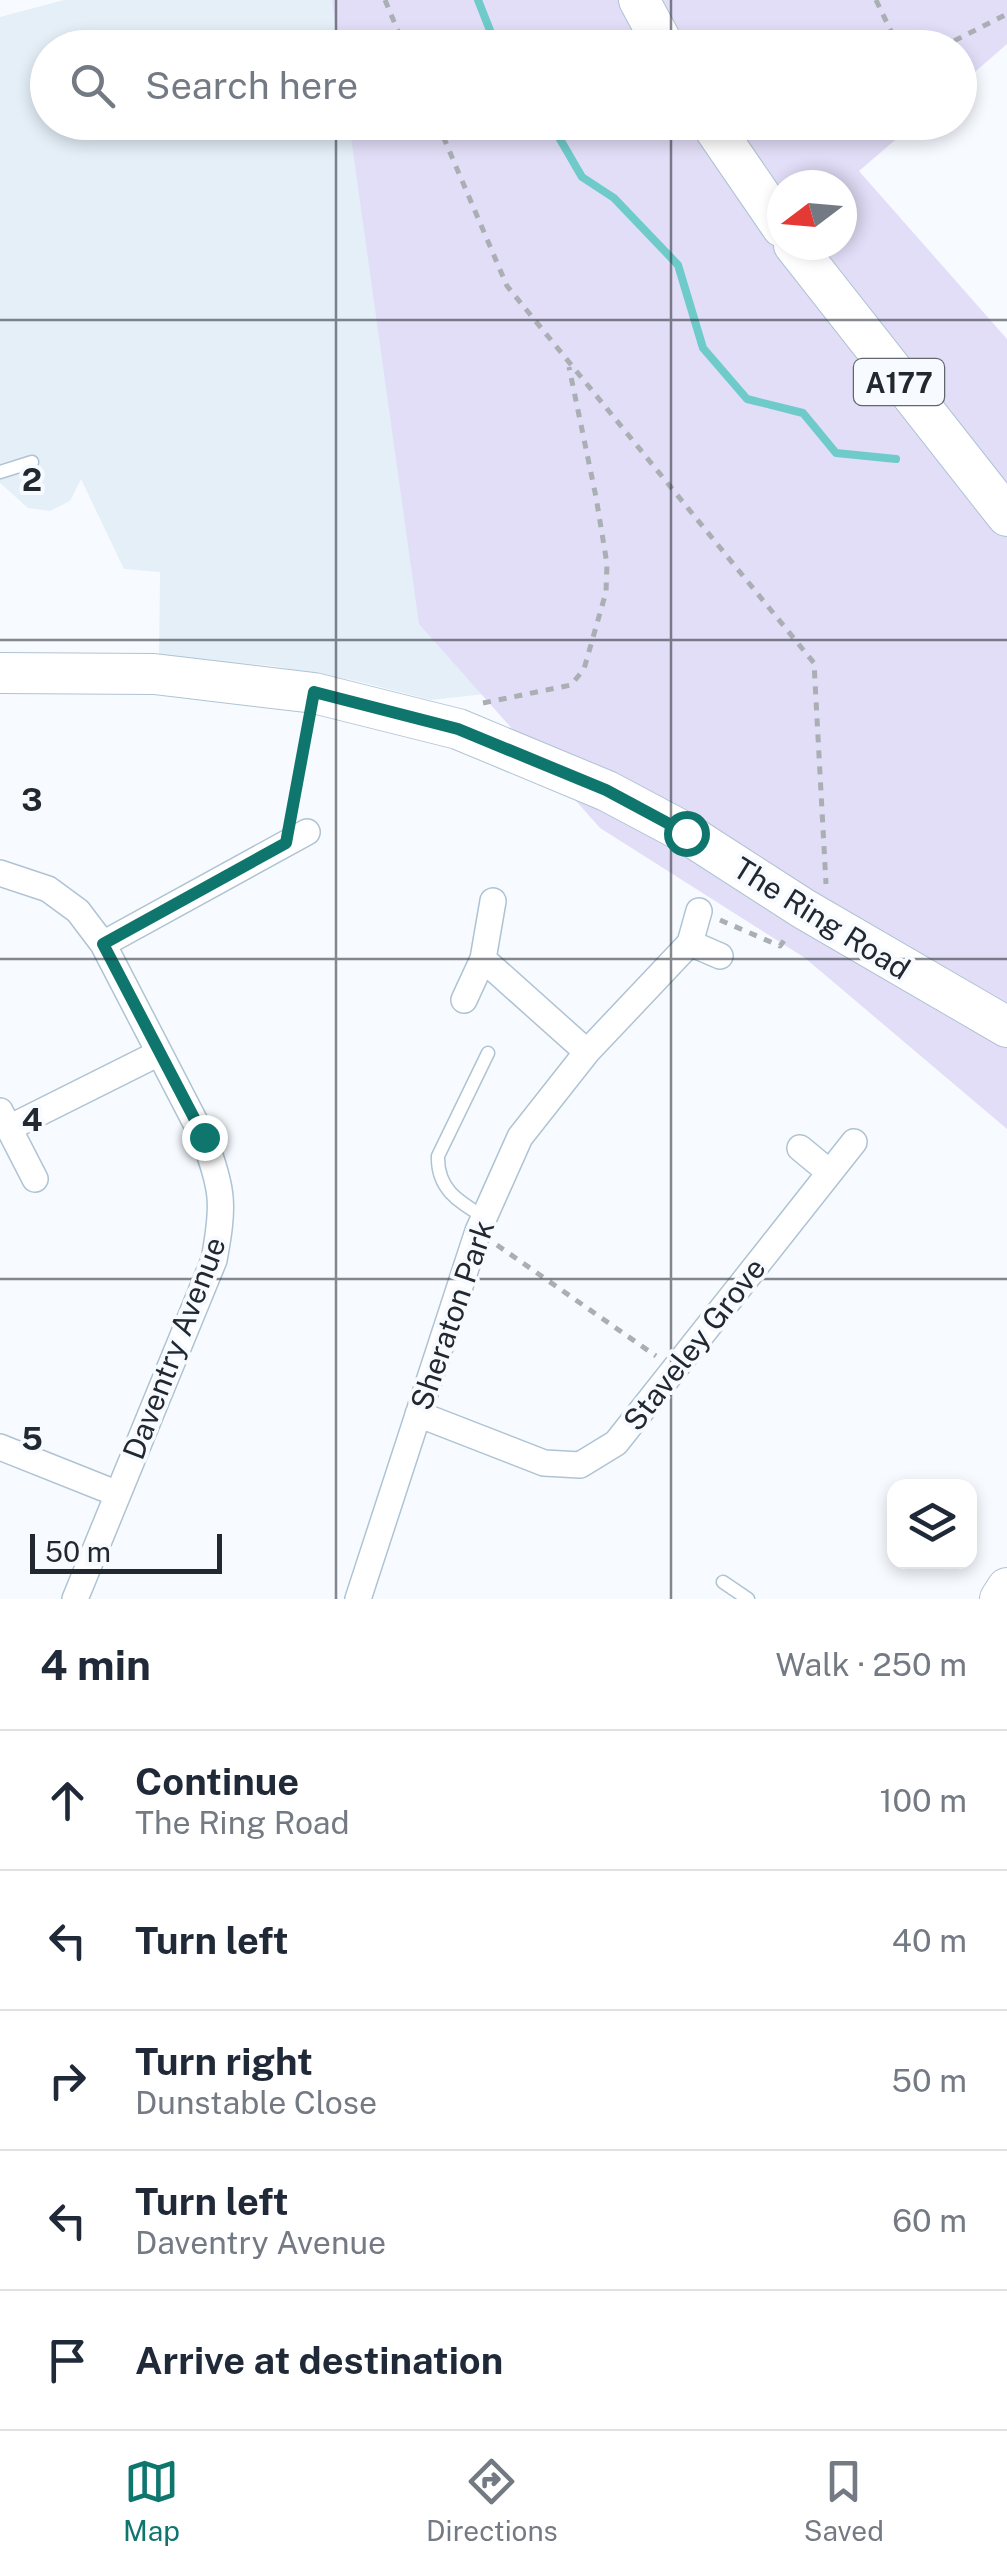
<!DOCTYPE html>
<meta charset="utf-8">
<style>
body{margin:0;font-family:"Public Sans",sans-serif;background:#f6f6f7;color:#1f2937}
.controls{position:absolute;right:30px;bottom:30px;display:grid;overflow:hidden;border-radius:20px;box-shadow:0 5px 15px #0003}
.controls button{width:90px;height:90px;display:grid;place-items:center;padding:0;border:0;border-bottom:2px solid #e0e1e3;background:#fff;color:#1f2937;font:50px sans-serif}
.compass{position:absolute;left:767px;top:170px;width:90px;height:90px;border-radius:50%;background:#fff;box-shadow:0 5px 15px #0003;rotate:254deg}
.scale{position:absolute;left:30px;bottom:25px;width:192px;box-sizing:border-box;padding-left:10px;border:5px solid #21282f;border-top:0;font-size:28px;line-height:35px;white-space:nowrap;color:#21282f;-webkit-text-stroke:8px #f7fbff;paint-order:stroke}
.stop{position:absolute;width:30px;height:30px;margin:-22px;border:8px solid #0f766e;border-radius:50%;background:#fff}
.stop.end{background:#0f766e;border-color:#fff;box-shadow:0 2px 10px #0008}
.list{margin:0;padding:0;list-style:none}
h2{display:flex;justify-content:space-between;align-items:center;height:130px;margin:0;padding:0 40px;font-size:42px}
h2 small{font-size:32px;font-weight:400;color:#747a83}
.list li{display:grid;grid-template-columns:65px 1fr auto;gap:30px;align-items:center;box-sizing:border-box;height:140px;padding:0 40px;border-top:2px solid #e0e1e3}
.list b{display:block;font-size:38px;white-space:nowrap}
.list p{margin:0;font-size:32px;white-space:nowrap;color:#747a83}
.list em{font-size:32px;font-style:normal;color:#747a83}
.icon{flex:none;width:55px;height:55px;fill:none;stroke:currentColor;stroke-width:2;stroke-linecap:round;stroke-linejoin:round}
.map{position:relative;flex:none;width:1007px;height:1599px;overflow:hidden}
.search{position:absolute;background:#fff;box-shadow:0 5px 15px #0003;left:30px;right:30px;top:30px;height:110px;display:flex;align-items:center;gap:25px;box-sizing:border-box;padding:0 35px;border-radius:55px;color:#747a83;font-size:38px}
.sheet{height:830px;background:#fff}
nav{display:flex;justify-content:space-around;align-items:center;box-sizing:border-box;height:140px;border-top:2px solid #e0e1e3;background:#fff;font-size:28px;color:#747a83}
nav a{display:grid;justify-items:center;gap:5px}
nav .on{color:#0f766e}
.map>svg:first-child{display:block}
.built{fill:#e4eff8}
.green{fill:#e2def8;fill-rule:evenodd}
.lines{fill:none;stroke-linecap:round;stroke-linejoin:round}
.stream{stroke:#6ecbc9;stroke-width:8}
.lane-casing{stroke:#afc3d4;stroke-width:15}
.street-casing{stroke:#afc3d4;stroke-width:28}
.primary-casing{stroke:#afc3d4;stroke-width:42}
.path{stroke:#aaafb4;stroke-width:5;stroke-dasharray:8 8;stroke-linecap:butt}
.lane{stroke:#fff;stroke-width:12}
.street{stroke:#fff;stroke-width:25}
.primary{stroke:#fff;stroke-width:40}
.route{stroke:#0f766e;stroke-width:12}
.grid{fill:none;stroke:#21282f;stroke-width:2.5;stroke-opacity:0.55}
.labels{text-anchor:middle;dominant-baseline:central;stroke-width:8;stroke-linejoin:round;paint-order:stroke}
.shield{fill:#f7fbff;stroke:#61676d;stroke-width:2.5}
.shield-label{font-size:28px;font-weight:bold;fill:#21282f}
.street-label{font-size:30px;fill:#21282f;stroke:#f7fbff}
.grid-label{font-size:32px;text-anchor:middle;font-weight:bold;fill:#21282f;stroke:#f7fbff;stroke-width:8;stroke-linejoin:round;paint-order:stroke}
</style>
<div class="map">
<svg width="1007" height="1599" viewBox="0 0 1007 1599">
<rect width="100%" height="100%" fill="#f7fbff"/>
<!-- built -->
<path class="built" d="M64 0H396L414 47 48 48V122L443 123 556 686 431 700 357 681 273 666 159 656 160 572 124 569 81 479 70 501 50 511 28 508 0 483V17Z"/>
<!-- green -->
<path class="green" d="M332 0H1007V44L960 85V48L338 47Z
M349 123H915L859 171 1007 339V1129L805 958 600 828 419 624ZM782 185H842V245H782Z"/>
<g class="lines">
<!-- stream -->
<path class="stream" d="M478 0 497 48
M550 122 582 177 614 198 678 265 703 348 747 399 803 413 836 453 896 459"/>
<defs>
<path id="lane" d="M0 472 32 462
M484 1217C458 1201 437 1189 438 1156L488 1053
M723 1582 748 1599"/>
<path id="street" d="M0 873 48 889 78 911 103 944 203 1137C224 1190 224 1206 214 1260L75 1599
M690 943 720 956
M103 944 307 832
M483 959 587 1052
M464 1000 483 959 493 901
M0 1111 35 1179
M9 1128 159 1053
M800 1148 829 1172
M418 1414 544 1463 580 1465 616 1443 854 1142
M0 1447 118 1494
M358 1599 478 1231 520 1137 587 1052 690 943 699 911"/>
<path id="primary" d="M639 0 665 48
M710 122 782 227
M794 245 1007 516
M0 673 154 674 314 693 458 729 607 791 686 833 804 909 1007 1027
M1000 1599 1007 1588"/>
</defs>
<!-- lane casing -->
<use href="#lane" class="lane-casing"/>
<!-- street casing -->
<use href="#street" class="street-casing"/>
<!-- primary casing -->
<use href="#primary" class="primary-casing"/>
<!-- path -->
<path class="path" d="M385 0 405 48
M876 0 899 48
M940 48 1007 14
M437 122 507 286 814 663 826 884
M483 703 571 685 584 669 606 592 607 564 596 497 569 367
M291 812 308 725
M720 920 780 946 788 935
M497 1245 656 1356"/>
<!-- lane -->
<use href="#lane" class="lane"/>
<!-- street -->
<use href="#street" class="street"/>
<!-- primary -->
<use href="#primary" class="primary"/>
</g>
<g class="lines">
<!-- route -->
<path class="route" d="M204 1137 103 944 286 843 314 692 458 729 606 790 686 833"/>
</g>
<!-- grid -->
<path class="grid" d="M336 0V48M671 0V48M336 122V1599M671 122V1599M0 320H1007M0 640H1007M0 959H1007M0 1279H1007"/>
<g class="labels">
<!-- shield labels -->
<rect class="shield" x="854" y="359" width="90" height="46" rx="8"/>
<g class="shield-label">
<text x="899" y="382">A177</text>
</g>
<!-- street labels -->
<g class="street-label">
<text transform="translate(822 918) rotate(32)">The Ring Road</text>
<text transform="translate(452 1315) rotate(-71)">Sheraton Park</text>
<text transform="translate(694 1344) rotate(-52)">Staveley Grove</text>
<text transform="translate(174 1348) rotate(-69)">Daventry Avenue</text>
</g>
</g>
<g class="grid-label">
<text x="32" y="491">2</text>
<text x="32" y="811">3</text>
<text x="32" y="1131">4</text>
<text x="32" y="1450">5</text>
</g>
</svg>
<div class="controls">
<button><svg class="icon" aria-label="layers" viewBox="0 0 24 24"><path d="M12 4l9 5-9 5-9-5zM3 14l9 5 9-5"/></svg></button>
</div>
<svg class="compass" viewBox="-18 -18 36 36"><path d="M0-13l5 13h-10z" fill="#e53935"/><path d="M0 13l5-13h-10z" fill="#747a83"/></svg>
<div class="scale">50 m</div>
<div class="stop" style="left:686px;top:833px"></div>
<div class="stop end" style="left:204px;top:1137px"></div>
<div class="search"><svg class="icon" aria-label="search" viewBox="0 0 24 24"><circle cx="10" cy="10" r="6"/><path d="M15 15l6 6"/></svg>Search here</div>
</div>
<section class="sheet">
<h2>4 min<small>Walk · 250 m</small></h2>
<ul class="list">
<li><svg class="icon" aria-label="ahead" viewBox="0 0 24 24"><path d="M12 20V5M6 11l6-6 6 6"/></svg><div><b>Continue</b><p>The Ring Road</p></div><em>100 m</em></li>
<li><svg class="icon" aria-label="left" viewBox="0 0 24 24"><path d="M17 20v-9H6M10 6l-5 5 5 5"/></svg><div><b>Turn left</b></div><em>40 m</em></li>
<li><svg class="icon" aria-label="right" viewBox="0 0 24 24"><path d="M7 20v-9h11M14 6l5 5-5 5"/></svg><div><b>Turn right</b><p>Dunstable Close</p></div><em>50 m</em></li>
<li><svg class="icon" aria-label="left" viewBox="0 0 24 24"><path d="M17 20v-9H6M10 6l-5 5 5 5"/></svg><div><b>Turn left</b><p>Daventry Avenue</p></div><em>60 m</em></li>
<li><svg class="icon" aria-label="arrive" viewBox="0 0 24 24"><path d="M6 21V4h12l-3 4 3 4H6"/></svg><div><b>Arrive at destination</b></div></li>
</ul>
</section>
<nav>
<a class="on"><svg class="icon" aria-label="map" viewBox="0 0 24 24"><path d="M3 6l6-2 6 2 6-2v14l-6 2-6-2-6 2zM9 4v14M15 6v14"/></svg>Map</a>
<a><svg class="icon" aria-label="directions" viewBox="0 0 24 24"><path d="M12 3l9 9-9 9-9-9zM9 14v-3h6M13 9l2 2-2 2"/></svg>Directions</a>
<a><svg class="icon" aria-label="saved" viewBox="0 0 24 24"><path d="M7 4h10v16l-5-4-5 4z"/></svg>Saved</a>
</nav>
